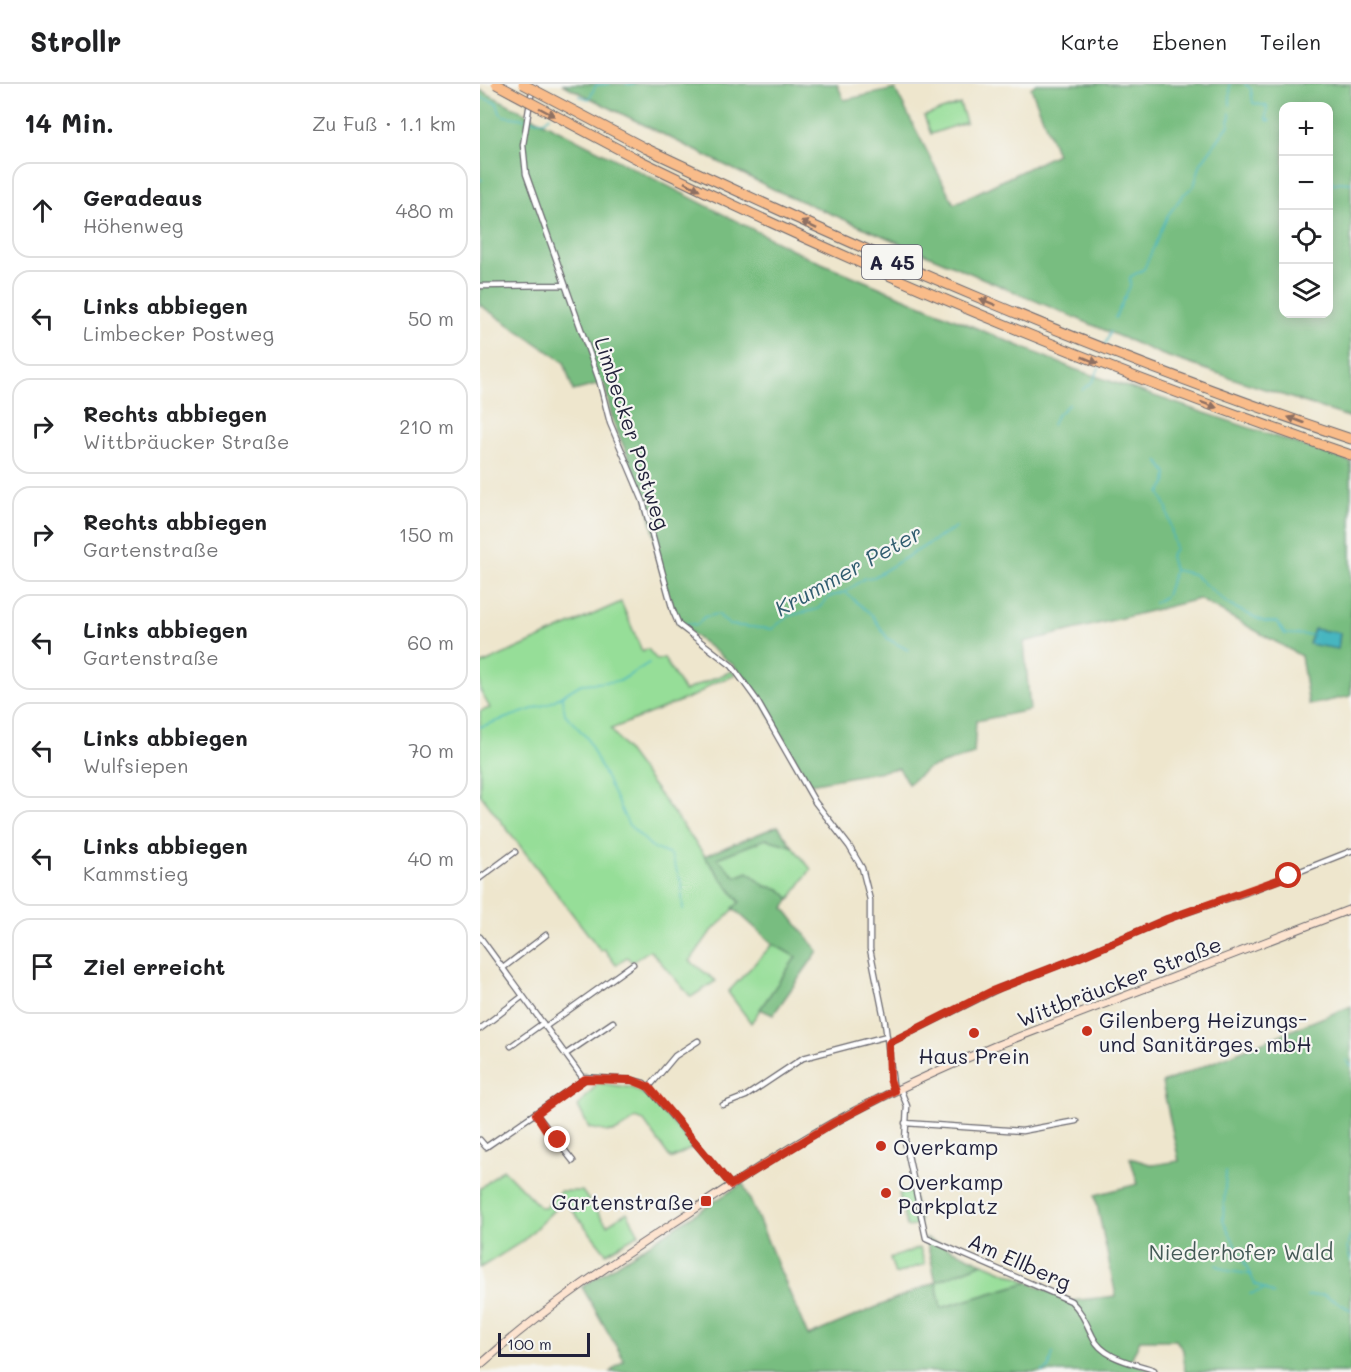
<!DOCTYPE html>
<html lang="de">
<meta charset="utf-8">
<style>
body{margin:0;font-family:Mali,sans-serif;background:#f2f2f2;color:#202124}
.controls{position:absolute;right:18px;top:18px;display:grid;overflow:hidden;border-radius:12px;box-shadow:0 3px 15px #0003}
.controls button{width:54px;height:54px;display:grid;place-items:center;padding:0;border:0;border-bottom:2px solid #e0e0e0;background:#fff;color:#202124;font:30px sans-serif}
.scale{position:absolute;left:18px;bottom:15px;width:92px;box-sizing:border-box;padding-left:6px;border:3px solid #22223b;border-top:0;font-size:16px;line-height:21px;white-space:nowrap;color:#22223b;-webkit-text-stroke:4px #f6f6f2;paint-order:stroke}
.stop{position:absolute;width:18px;height:18px;margin:-14px;border:4px solid #c8321e;border-radius:50%;background:#fff}
.stop.end{background:#c8321e;border-color:#fff;box-shadow:0 2px 6px #0008}
.list{margin:0;padding:0;list-style:none}
h2{display:flex;justify-content:space-between;align-items:center;height:78px;margin:0;padding:0 24px;font-size:26px}
h2 small{font-size:20px;font-weight:400;color:#757577}
.list li{display:grid;grid-template-columns:39px 1fr auto;gap:18px;align-items:center;box-sizing:border-box;height:96px;margin:0 12px 12px;padding:0 12px;border:2px solid #e0e0e0;border-radius:18px}
.list b{display:block;font-size:22px;white-space:nowrap}
.list p{margin:0;font-size:20px;white-space:nowrap;color:#757577}
.list em{font-size:20px;font-style:normal;color:#757577}
.icon{flex:none;width:33px;height:33px;fill:none;stroke:currentColor;stroke-width:2;stroke-linecap:round;stroke-linejoin:round}
.map{position:relative;flex:none;width:871px;height:1288px;overflow:hidden}
header{display:flex;align-items:center;gap:36px;box-sizing:border-box;height:84px;padding:0 30px;background:#fff;border-bottom:2px solid #e0e0e0}
header strong{font-size:28px}
nav{display:flex;gap:33px;margin-inline-start:auto;font-size:21px}
main{display:flex}
aside{flex:1;background:#fff}
.map>svg:first-child{display:block}
.green{fill:#96de98;stroke:#5c806a;stroke-width:1.5}
.forest{fill:#78bd80;stroke:#4d705e;stroke-width:1.5;fill-rule:evenodd}
.water{fill:#47b6c0;stroke:#346c7e;stroke-width:1.5}
.lines{fill:none;stroke-linecap:round;stroke-linejoin:round}
.stream{stroke:#47b6c0;stroke-width:1.5}
.minor-casing{stroke:#69676e;stroke-width:7}
.secondary-casing{stroke:#69676e;stroke-width:9}
.motorway-casing{stroke:#69676e;stroke-width:11}
.minor{stroke:#fff;stroke-width:4.5}
.secondary{stroke:#fde4d0;stroke-width:7}
.motorway{stroke:#f9bc8a;stroke-width:9}
.motorway-bridge-casing{stroke:#69676e;stroke-width:11;stroke-linecap:butt}
.motorway-bridge{stroke:#f9bc8a;stroke-width:9}
.oneway{fill:#8e6f62}
.route{stroke:#c8321e;stroke-width:8}
.poi-dot{fill:#c8321e;stroke:#f6f6f2;stroke-width:2}
.labels{text-anchor:middle;dominant-baseline:central;stroke-width:4.5;stroke-linejoin:round;paint-order:stroke}
.shield{fill:#f6f6f2;stroke:#626272;stroke-width:1.5}
.shield-label{font-size:20px;font-weight:bold;fill:#22223b}
.street-label{font-size:21px;fill:#22223b;stroke:#f6f6f2}
.poi-label{font-size:21px;fill:#22223b;stroke:#f6f6f2;text-anchor:start}
.park-label{font-size:21px;fill:#455a57;stroke:#f6f6f2}
.water-label{font-size:22px;font-style:italic;fill:#315d70;stroke:#f6f6f2}
</style>
<header>
<strong>Strollr</strong>
<nav><a>Karte</a><a>Ebenen</a><a>Teilen</a></nav>
</header>
<main>
<aside>
<h2>14 Min.<small>Zu Fuß · 1.1 km</small></h2>
<ul class="list">
<li><svg class="icon" aria-label="ahead" viewBox="0 0 24 24"><path d="M12 20V5M6 11l6-6 6 6"/></svg><div><b>Geradeaus</b><p>Höhenweg</p></div><em>480 m</em></li>
<li><svg class="icon" aria-label="left" viewBox="0 0 24 24"><path d="M17 20v-9H6M10 6l-5 5 5 5"/></svg><div><b>Links abbiegen</b><p>Limbecker Postweg</p></div><em>50 m</em></li>
<li><svg class="icon" aria-label="right" viewBox="0 0 24 24"><path d="M7 20v-9h11M14 6l5 5-5 5"/></svg><div><b>Rechts abbiegen</b><p>Wittbräucker Straße</p></div><em>210 m</em></li>
<li><svg class="icon" aria-label="right" viewBox="0 0 24 24"><path d="M7 20v-9h11M14 6l5 5-5 5"/></svg><div><b>Rechts abbiegen</b><p>Gartenstraße</p></div><em>150 m</em></li>
<li><svg class="icon" aria-label="left" viewBox="0 0 24 24"><path d="M17 20v-9H6M10 6l-5 5 5 5"/></svg><div><b>Links abbiegen</b><p>Gartenstraße</p></div><em>60 m</em></li>
<li><svg class="icon" aria-label="left" viewBox="0 0 24 24"><path d="M17 20v-9H6M10 6l-5 5 5 5"/></svg><div><b>Links abbiegen</b><p>Wulfsiepen</p></div><em>70 m</em></li>
<li><svg class="icon" aria-label="left" viewBox="0 0 24 24"><path d="M17 20v-9H6M10 6l-5 5 5 5"/></svg><div><b>Links abbiegen</b><p>Kammstieg</p></div><em>40 m</em></li>
<li><svg class="icon" aria-label="arrive" viewBox="0 0 24 24"><path d="M6 21V4h12l-3 4 3 4H6"/></svg><div><b>Ziel erreicht</b></div></li>
</ul>
</aside>
<div class="map">
<svg width="871" height="1288" viewBox="0 0 871 1288">
<rect width="100%" height="100%" fill="#f6f6f2"/>
<filter id="ink" filterUnits="userSpaceOnUse"><feTurbulence type="fractalNoise" baseFrequency=".0167" numOctaves="2"/><feDisplacementMap in="SourceGraphic" scale="12" xChannelSelector="R" yChannelSelector="G"/><feConvolveMatrix kernelMatrix="1 2 1 2 8 2 1 2 1" color-interpolation-filters="sRGB"/></filter>
<filter id="wash" filterUnits="userSpaceOnUse"><feTurbulence type="fractalNoise" baseFrequency=".008" numOctaves="4" result="noise"/><feDisplacementMap in="SourceGraphic" scale="24" xChannelSelector="R" yChannelSelector="G"/><feGaussianBlur stdDeviation="1.35" result="paint"/><feColorMatrix in="noise" values="0 0 0 0 0 0 0 0 0 0 0 0 0 0 0 0 0 1.4 0 .05"/><feComposite in="paint" operator="in"/></filter>
<g filter="url(#wash)">
<rect width="100%" height="100%" fill="#eee6cd"/>
<!-- green -->
<path class="green" d="M480 20 486 38 451 50 444 32Z
M141 518 162 567 168 565 177 576 184 574 204 607 252 587 255 591 231 600 218 610 131 645 260 819 229 850 210 877 236 897 211 913 170 866 152 878 147 873 136 881 124 865 121 867 0 710V627L10 624 0 606V581Z
M286 755 312 762 331 785 310 815 300 805 285 802 268 788 256 793 237 774Z
M293 860 316 873 271 939 248 908Z
M118 999 153 1004 170 1014 214 1063 191 1075 164 1037 156 1034C131 1053 136 1049 109 1044L98 1022Z
M23 1085 60 1123 65 1124 80 1107H102L127 1141 147 1128 159 1150 126 1169 84 1116 43 1157 0 1184V1105Z
M429 1095 440 1137 435 1142 427 1143 419 1110 431 1108Z
M440 1164 445 1180 415 1190 410 1174Z
M503 1179 548 1198 461 1224 456 1198Z"/>
<!-- forest -->
<path class="forest" d="M82 0H357L364 16 415 5 474 120 577 70 551 4 556 0H871V334L683 271 295 106ZM804 22H848V230H804Z
M0 6 325 172 594 285 871 378V612L829 621 821 572 719 515 544 558 550 626 496 637 494 670 447 685 428 700 419 684 330 700 276 607 252 580 199 540 185 501 167 417 133 337 124 299 93 307 84 278 0 221Z
M298 742 312 762 286 755 237 774 256 793 268 788 285 802 300 805 310 815 304 824 338 867 293 931 280 925 316 873 293 860 253 824 260 818 224 772Z
M871 922V1288H705L703 1266 696 1256H660L650 1278 679 1288H130L144 1276 102 1203 263 1099 328 1252 456 1198 446 1154 503 1179 456 1198 461 1224 548 1198 591 1217 636 1212 615 1111 658 1100 650 1074 673 1081 699 1077 682 999Z"/>
<!-- water -->
<path class="water" d="M834 545 860 549 858 565 829 560Z"/>
<g class="lines">
<!-- stream -->
<path class="stream" d="M146 0H154
M750 0V21
M765 0 771 5 773 19 787 22 786 35 790 37
M99 12 109 15 116 1 130 0
M0 13 17 19 20 29 24 32 45 35
M50 36 64 37 70 32
M848 92 854 100 859 98 871 99
M0 95 2 96
M635 234 650 202V193L664 185 688 131 703 111 714 102 721 79 749 41 750 29
M625 262 630 248
M602 306 613 297 619 284
M572 341 576 332 589 320
M677 376 687 389 686 399 680 409 687 424 695 465 690 472 694 486 713 490 749 521 785 538H797L805 550 832 551
M366 509 392 531 408 555 428 566
M674 519 686 512 694 487
M207 539 217 541 224 533 238 530 249 541 292 545 308 532 338 525 349 513 365 508 385 494 394 493 476 443
M82 612 85 630 107 654 148 740 173 764 191 771 201 798 203 826
M0 643 70 619 101 600 140 597 169 579
M866 976 871 982
M746 1088 743 1136 775 1200 794 1210
M871 1151 867 1163 871 1178
M736 1181 749 1187 769 1190
M770 1210 783 1206
M827 1212 844 1211 871 1226
M562 1288 569 1284 573 1269"/>
</g>
</g>
<g filter="url(#ink)">
<g class="lines">
<defs>
<path id="minor" d="M52 6 43 61 46 90 119 296 130 339 163 417 193 527 199 541 252 582 276 615 335 718 369 762 382 784 390 816V865L405 939 414 1007
M0 202 85 201
M0 794 35 768
M0 853 102 993 152 996 164 999 251 1101
M23 884 66 851
M65 943 153 880
M0 945 43 912
M409 959 520 904 595 875 687 835 765 809 871 767
M31 962 63 939
M86 970 133 938
M169 1003 195 972 218 957
M420 1004 427 1022 425 1057 446 1154 591 1217C602 1228 606 1239 613 1253 623 1275 654 1279 674 1286
M243 1021 266 1012 323 974 407 952
M56 1030 93 1077
M425 1039 542 1047 596 1037
M0 1056 6 1063 105 995"/>
<path id="secondary" d="M0 1281C65 1223 136 1176 209 1129 262 1094 315 1059 371 1029 418 1004 466 983 515 962L871 825"/>
<path id="motorway" d="M165 64C396 173 629 274 871 355
M159 76C391 189 627 288 871 371"/>
</defs>
<!-- minor casing -->
<use href="#minor" class="minor-casing"/>
<!-- secondary casing -->
<use href="#secondary" class="secondary-casing"/>
<!-- motorway casing -->
<use href="#motorway" class="motorway-casing"/>
<!-- minor -->
<use href="#minor" class="minor"/>
<!-- secondary -->
<use href="#secondary" class="secondary"/>
<!-- motorway -->
<use href="#motorway" class="motorway"/>
<defs>
<path id="motorway-bridge" d="M16 0 159 76
M43 0 165 64"/>
</defs>
<!-- motorway-bridge casing -->
<use href="#motorway-bridge" class="motorway-bridge-casing"/>
<!-- motorway-bridge -->
<use href="#motorway-bridge" class="motorway-bridge"/>
</g>
<!-- one-way arrows -->
<defs><path id="oneway-solid" d="M-6-.8H1V-3.2L6.5 0L1 3.2V.8H-6Z" transform="scale(1.5)"/></defs>
<g class="oneway">
<use href="#oneway-solid" transform="translate(67 28) rotate(28)"/>
<use href="#oneway-solid" transform="translate(212 102) rotate(26)"/>
<use href="#oneway-solid" transform="translate(329 141) rotate(-155)"/>
<use href="#oneway-solid" transform="translate(508 218) rotate(-158)"/>
<use href="#oneway-solid" transform="translate(610 276) rotate(22)"/>
<use href="#oneway-solid" transform="translate(729 321) rotate(20)"/>
<use href="#oneway-solid" transform="translate(816 336) rotate(-160)"/>
</g>
</g>
<g class="lines" filter="url(#ink)">
<!-- route -->
<path class="route" d="M78 1056 70 1052 56 1030 105 995 152 996 169 1003 251 1101 355 1038 414 1007 410 995 409 959 512 907 595 875 687 835 809 792"/>
</g>
<!-- markers -->
<g class="poi-dot">
<circle cx="607" cy="947" r="6"/>
<circle cx="494" cy="949" r="6"/>
<circle cx="401" cy="1062" r="6"/>
<circle cx="406" cy="1109" r="6"/>
<rect x="220" y="1111" width="12" height="12" rx="3"/>
</g>
<g class="labels">
<!-- shield labels -->
<rect class="shield" x="382" y="161" width="60" height="34" rx="4.5"/>
<g class="shield-label">
<text x="412" y="178">A 45</text>
</g>
<!-- street labels -->
<g class="street-label">
<text transform="translate(153 349) rotate(72)">Limbecker Postweg</text>
<text transform="translate(639 897) rotate(-21)">Wittbräucker Straße</text>
<text transform="translate(540 1177) rotate(24)">Am Ellberg</text>
</g>
<!-- poi labels -->
<g class="poi-label">
<text x="619" y="935">Gilenberg Heizungs-<tspan x="619" dy="24">und Sanitärges. mbH</tspan></text>
<text x="494" y="971" text-anchor="middle">Haus Prein</text>
<text x="413" y="1062">Overkamp</text>
<text x="418" y="1097">Overkamp<tspan x="418" dy="24">Parkplatz</tspan></text>
<text x="214" y="1117" text-anchor="end">Gartenstraße</text>
</g>
<!-- park labels -->
<g class="park-label">
<text x="761" y="1167">Niederhofer Wald</text>
</g>
<!-- water labels -->
<g class="water-label">
<text transform="translate(368 486) rotate(-29)">Krummer Peter</text>
</g>
</g>
</svg>
<div class="controls">
<button>+</button>
<button>−</button>
<button><svg class="icon" aria-label="locate" viewBox="0 0 24 24"><circle cx="12" cy="12" r="6"/><path d="M12 2v4M12 18v4M2 12h4M18 12h4"/></svg></button>
<button><svg class="icon" aria-label="layers" viewBox="0 0 24 24"><path d="M12 4l9 5-9 5-9-5zM3 14l9 5 9-5"/></svg></button>
</div>
<div class="scale">100 m</div>
<div class="stop" style="left:809px;top:792px"></div>
<div class="stop end" style="left:78px;top:1056px"></div>
</div>
</main>
